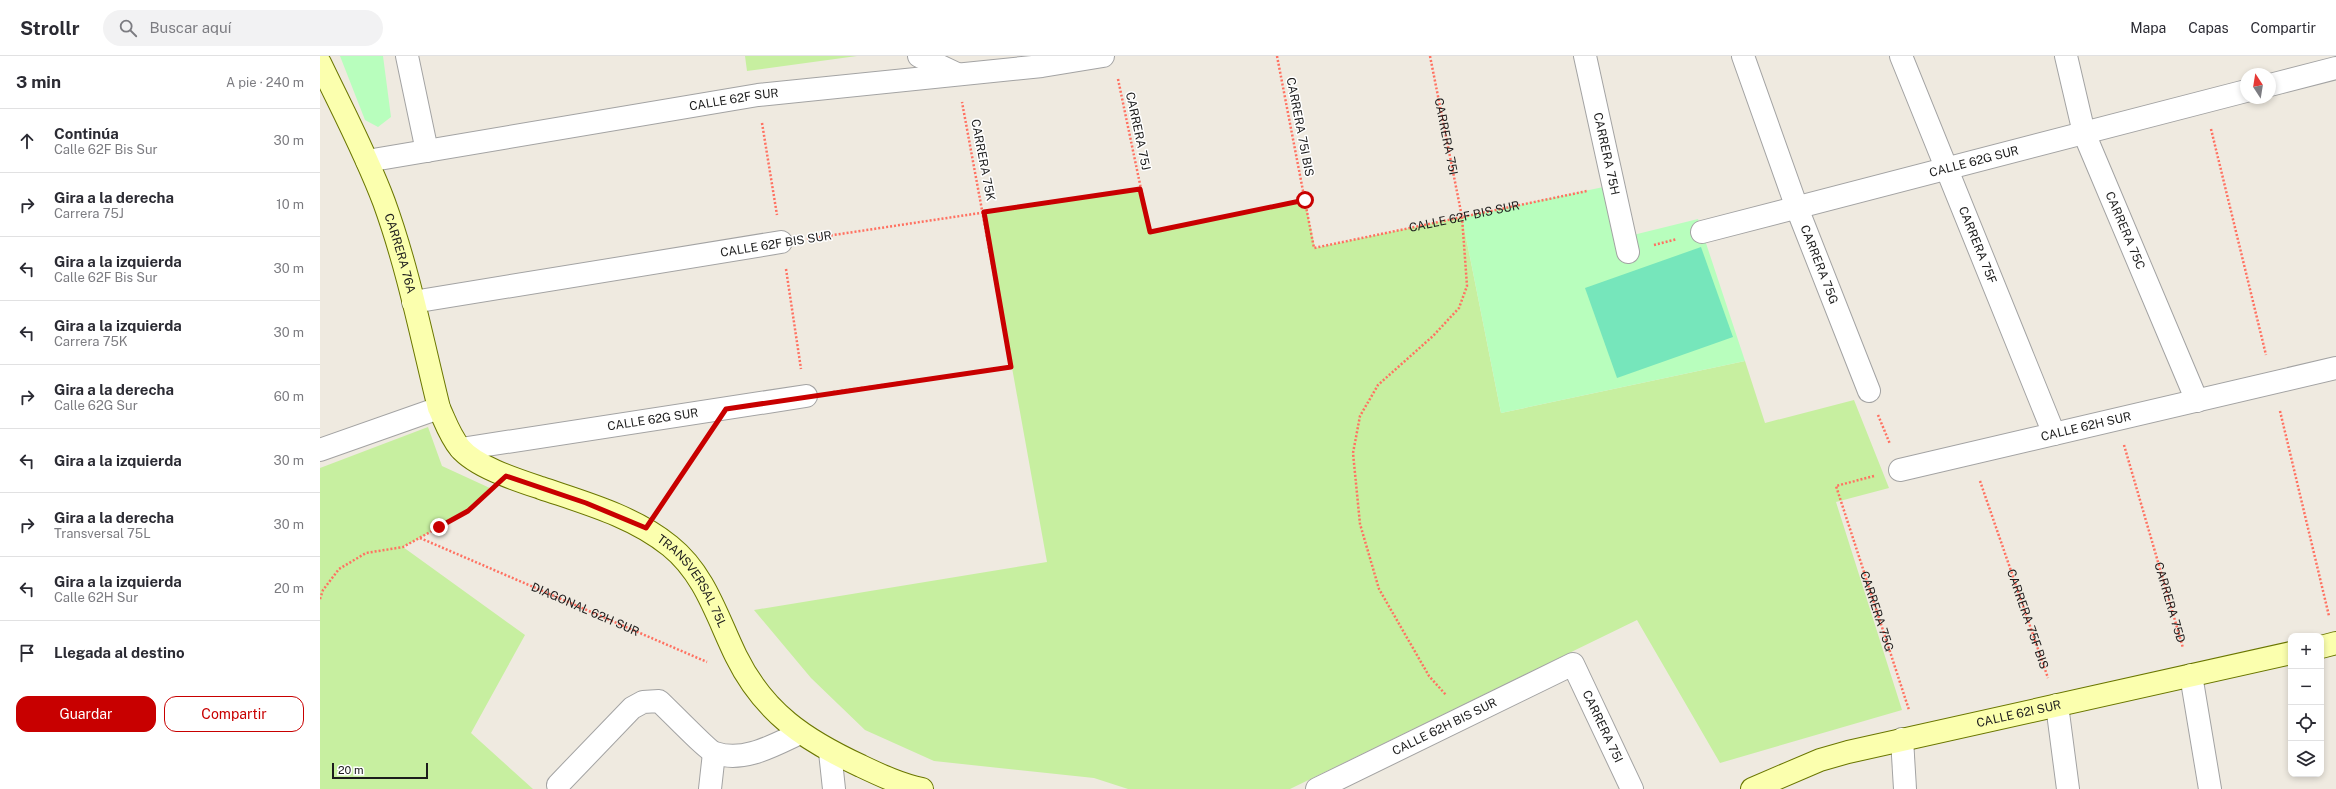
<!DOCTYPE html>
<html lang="es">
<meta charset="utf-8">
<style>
body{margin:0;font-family:"Public Sans",sans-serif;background:#f2f2f3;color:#2b2b33}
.controls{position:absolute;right:12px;bottom:12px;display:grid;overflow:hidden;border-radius:8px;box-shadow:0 2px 6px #0003}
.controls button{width:36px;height:36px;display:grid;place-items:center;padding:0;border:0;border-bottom:1px solid #e1e1e2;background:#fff;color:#2b2b33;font:20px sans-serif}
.compass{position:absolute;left:1920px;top:12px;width:36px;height:36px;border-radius:50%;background:#fff;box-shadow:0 2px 6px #0003;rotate:348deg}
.scale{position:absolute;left:12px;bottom:10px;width:96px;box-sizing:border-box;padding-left:4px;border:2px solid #1c1c1c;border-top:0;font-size:11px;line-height:14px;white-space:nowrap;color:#1c1c1c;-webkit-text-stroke:3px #fff;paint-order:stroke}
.stop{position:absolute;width:12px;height:12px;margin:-9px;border:3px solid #c80000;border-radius:50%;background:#fff}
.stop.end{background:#c80000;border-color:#fff;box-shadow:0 1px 4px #0008}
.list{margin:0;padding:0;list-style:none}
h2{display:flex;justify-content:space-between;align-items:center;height:52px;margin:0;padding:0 16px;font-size:17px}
h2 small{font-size:13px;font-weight:400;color:#7c7c81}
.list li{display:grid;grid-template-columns:26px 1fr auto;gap:12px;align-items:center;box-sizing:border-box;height:64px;padding:0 16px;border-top:1px solid #e1e1e2}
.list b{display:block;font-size:15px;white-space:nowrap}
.list p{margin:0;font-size:13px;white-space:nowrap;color:#7c7c81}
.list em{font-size:13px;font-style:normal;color:#7c7c81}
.actions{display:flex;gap:8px;padding:12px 16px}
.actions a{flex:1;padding:9px 0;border:1px solid #c80000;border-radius:12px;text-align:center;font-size:14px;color:#c80000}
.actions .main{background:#c80000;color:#fff}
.icon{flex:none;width:22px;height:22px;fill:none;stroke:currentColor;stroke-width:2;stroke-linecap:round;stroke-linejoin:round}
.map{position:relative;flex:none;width:2016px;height:733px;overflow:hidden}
header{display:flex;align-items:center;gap:24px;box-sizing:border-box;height:56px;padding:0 20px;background:#fff;border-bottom:1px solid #e1e1e2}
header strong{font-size:19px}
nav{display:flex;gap:22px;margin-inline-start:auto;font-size:14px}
.search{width:280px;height:36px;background:#f2f2f3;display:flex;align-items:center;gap:10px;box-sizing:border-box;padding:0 14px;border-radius:22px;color:#7c7c81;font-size:15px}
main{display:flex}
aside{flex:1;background:#fff}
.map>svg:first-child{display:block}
.grass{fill:#c7efa0}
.park{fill:#b8febd}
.pitch{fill:#76e6bb}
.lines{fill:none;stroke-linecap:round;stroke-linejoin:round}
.street-casing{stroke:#a3a3a3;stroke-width:24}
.secondary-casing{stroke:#6a7600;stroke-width:24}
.path{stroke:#ff7161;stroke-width:2.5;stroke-dasharray:2 2;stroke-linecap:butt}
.street{stroke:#fff;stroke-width:22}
.secondary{stroke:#fbffae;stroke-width:22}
.route{stroke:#c80000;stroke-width:5}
.labels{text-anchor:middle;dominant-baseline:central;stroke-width:3;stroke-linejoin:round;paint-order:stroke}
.street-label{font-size:12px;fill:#1c1c1c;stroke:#fff}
</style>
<header>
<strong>Strollr</strong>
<div class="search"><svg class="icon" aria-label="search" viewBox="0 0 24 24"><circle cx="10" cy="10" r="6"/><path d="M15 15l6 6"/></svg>Buscar aquí</div>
<nav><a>Mapa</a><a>Capas</a><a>Compartir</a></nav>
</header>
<main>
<aside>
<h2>3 min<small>A pie · 240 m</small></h2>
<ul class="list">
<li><svg class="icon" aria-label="ahead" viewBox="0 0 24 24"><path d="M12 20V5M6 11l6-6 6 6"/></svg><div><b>Continúa</b><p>Calle 62F Bis Sur</p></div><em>30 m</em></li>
<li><svg class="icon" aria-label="right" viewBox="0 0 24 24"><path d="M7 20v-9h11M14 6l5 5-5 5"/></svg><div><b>Gira a la derecha</b><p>Carrera 75J</p></div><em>10 m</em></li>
<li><svg class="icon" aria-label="left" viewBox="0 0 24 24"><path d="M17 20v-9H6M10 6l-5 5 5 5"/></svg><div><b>Gira a la izquierda</b><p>Calle 62F Bis Sur</p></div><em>30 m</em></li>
<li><svg class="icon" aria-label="left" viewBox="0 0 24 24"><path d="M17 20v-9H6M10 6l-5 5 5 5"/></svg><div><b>Gira a la izquierda</b><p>Carrera 75K</p></div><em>30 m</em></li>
<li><svg class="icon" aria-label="right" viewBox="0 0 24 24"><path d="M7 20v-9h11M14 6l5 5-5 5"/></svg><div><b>Gira a la derecha</b><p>Calle 62G Sur</p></div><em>60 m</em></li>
<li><svg class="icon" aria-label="left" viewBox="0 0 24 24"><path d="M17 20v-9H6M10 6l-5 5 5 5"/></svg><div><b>Gira a la izquierda</b></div><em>30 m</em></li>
<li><svg class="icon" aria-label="right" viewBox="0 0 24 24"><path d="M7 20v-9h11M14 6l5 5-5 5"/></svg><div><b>Gira a la derecha</b><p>Transversal 75L</p></div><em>30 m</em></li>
<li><svg class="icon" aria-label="left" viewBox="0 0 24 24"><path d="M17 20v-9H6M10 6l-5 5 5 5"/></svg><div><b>Gira a la izquierda</b><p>Calle 62H Sur</p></div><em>20 m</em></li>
<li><svg class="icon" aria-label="arrive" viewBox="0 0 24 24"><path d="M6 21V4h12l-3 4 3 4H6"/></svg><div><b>Llegada al destino</b></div></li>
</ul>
<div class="actions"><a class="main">Guardar</a><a>Compartir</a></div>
</aside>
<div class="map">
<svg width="2016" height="733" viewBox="0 0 2016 733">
<rect width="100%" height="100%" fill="#efeae0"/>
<!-- grass -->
<path class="grass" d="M425 0H537L427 15Z
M820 133 830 176 985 144 995 192 1142 161 1181 357 1425 305 1445 367 1534 344 1569 432 1516 446 1582 654 1400 707 1317 564 970 733H808L774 722 614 705 545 674 491 622 434 554 727 506 664 156Z
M108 371 122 410 172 433 148 455 83 491 205 579 151 677 213 733H0V412Z"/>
<!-- park -->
<path class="park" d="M20 0H63L71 61 58 71 45 64Z
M1293 129 1305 181 1378 163 1425 305 1181 357 1142 161Z"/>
<!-- pitch -->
<path class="pitch" d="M1381 191 1413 281 1297 322 1265 232Z"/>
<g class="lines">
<defs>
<g id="street">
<path d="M87 0 107 95"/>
<path d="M599 0 637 18"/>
<path id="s7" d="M1265 0 1308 196"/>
<path id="s8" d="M1423 0 1477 152 1549 335"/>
<path id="s9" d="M1581 0 1734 378"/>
<path id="s10" d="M1746 0 1764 77 1877 345"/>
<path d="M1950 29 2016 12"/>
<path id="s11" d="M47 105 438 39 722 10 783 0"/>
<path id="s12" d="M1382 176 1926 35"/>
<path d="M93 246 461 186"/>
<path id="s13" d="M141 393 486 340"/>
<path d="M0 394 119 352"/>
<path id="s14" d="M1580 414 2016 312"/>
<path d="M1871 619 1890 733"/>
<path d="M1737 649 1748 733"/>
<path d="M1582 683 1585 733"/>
<path d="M510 696 514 733"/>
<path d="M238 729 312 652 323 646 339 645C347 652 388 695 395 697 424 707 454 689 480 677"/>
<path d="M390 733 394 697"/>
<path id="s15" d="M997 733 1253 608 1312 733"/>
</g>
<g id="secondary">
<path id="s16" d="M0 7C22 53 46 98 64 146 88 212 102 283 119 352 125 365 130 380 140 392 156 411 197 424 221 432 265 447 313 460 350 490 385 518 397 561 416 600 444 657 485 684 541 710 560 719 581 729 602 733"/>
<path d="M2001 591 2016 587"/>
<path id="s17" d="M1432 733 1500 704 1528 696 1971 597"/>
</g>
</defs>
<!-- street casing -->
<use href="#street" class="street-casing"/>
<!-- secondary casing -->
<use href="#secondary" class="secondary-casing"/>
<!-- path -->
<g class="path">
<path id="s1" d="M957 0 994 192 1267 135"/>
<path id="s2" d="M1110 0 1142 161 1147 230 1139 252 1113 280 1058 329 1040 360 1033 397 1040 468 1059 533 1109 620 1126 639"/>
<path d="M798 23 830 176 985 144"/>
<path d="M442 67 457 159"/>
<path d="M1891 73 1946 299"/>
<path d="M487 183 820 133"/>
<path d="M1334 189 1357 183"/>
<path d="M466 213 481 313"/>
<path d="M513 336 691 311 642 46"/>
<path d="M1960 355 2009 560"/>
<path d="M1558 359 1570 388"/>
<path id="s3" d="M1804 389 1863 592"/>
<path id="s4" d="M1554 420 1516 430 1589 654"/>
<path id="s5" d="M1660 425 1728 622"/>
<path d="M340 450 385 385"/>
<path id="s6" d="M100 482 387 606"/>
<path d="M0 543 3 534 19 513 46 497 83 491 148 455 164 440"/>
</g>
<!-- street -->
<use href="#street" class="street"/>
<!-- secondary -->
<use href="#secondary" class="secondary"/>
</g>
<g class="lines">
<!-- route -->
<path class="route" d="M119 471 148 455 186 420 266 447 326 472 406 353 691 311 664 156 820 133 830 176 985 144"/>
</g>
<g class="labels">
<!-- street labels -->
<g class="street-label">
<text stroke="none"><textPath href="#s11" startOffset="372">CALLE 62F SUR</textPath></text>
<text transform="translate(980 71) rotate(79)">CARRERA 75I BIS</text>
<text transform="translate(818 75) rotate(78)">CARRERA 75J</text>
<text stroke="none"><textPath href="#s2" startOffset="82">CARRERA 75I</textPath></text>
<text stroke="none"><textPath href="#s7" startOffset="100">CARRERA 75H</textPath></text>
<text transform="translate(663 104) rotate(79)">CARRERA 75K</text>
<text stroke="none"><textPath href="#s12" startOffset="281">CALLE 62G SUR</textPath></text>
<text stroke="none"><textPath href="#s1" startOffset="349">CALLE 62F BIS SUR</textPath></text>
<text stroke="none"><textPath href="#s10" startOffset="185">CARRERA 75C</textPath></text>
<text transform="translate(456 188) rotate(-9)">CALLE 62F BIS SUR</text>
<text stroke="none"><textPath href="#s9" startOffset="204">CARRERA 75F</textPath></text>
<text stroke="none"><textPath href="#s16" startOffset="207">CARRERA 76A</textPath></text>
<text stroke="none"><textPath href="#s8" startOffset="222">CARRERA 75G</textPath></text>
<text stroke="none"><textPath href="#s13" startOffset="194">CALLE 62G SUR</textPath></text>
<text stroke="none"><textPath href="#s14" startOffset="191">CALLE 62H SUR</textPath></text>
<text stroke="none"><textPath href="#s16" startOffset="687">TRANSVERSAL 75L</textPath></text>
<text stroke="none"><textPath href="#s3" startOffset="164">CARRERA 75D</textPath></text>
<text stroke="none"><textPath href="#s6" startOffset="180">DIAGONAL 62H SUR</textPath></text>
<text stroke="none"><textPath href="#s4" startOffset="171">CARRERA 75G</textPath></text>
<text stroke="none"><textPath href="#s5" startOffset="146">CARRERA 75F BIS</textPath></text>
<text stroke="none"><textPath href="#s17" startOffset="278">CALLE 62I SUR</textPath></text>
<text stroke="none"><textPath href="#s15" startOffset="354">CARRERA 75I</textPath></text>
<text stroke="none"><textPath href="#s15" startOffset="142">CALLE 62H BIS SUR</textPath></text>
</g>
</g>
</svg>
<div class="controls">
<button>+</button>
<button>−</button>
<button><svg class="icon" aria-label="locate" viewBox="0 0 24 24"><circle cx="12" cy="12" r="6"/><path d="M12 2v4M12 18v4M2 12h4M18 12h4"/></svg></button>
<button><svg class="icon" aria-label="layers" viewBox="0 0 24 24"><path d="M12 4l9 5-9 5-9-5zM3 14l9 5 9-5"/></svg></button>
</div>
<svg class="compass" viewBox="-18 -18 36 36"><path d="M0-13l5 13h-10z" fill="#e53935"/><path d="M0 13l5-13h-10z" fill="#7c7c81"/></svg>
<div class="scale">20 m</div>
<div class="stop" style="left:985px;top:144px"></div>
<div class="stop end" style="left:119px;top:471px"></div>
</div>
</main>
